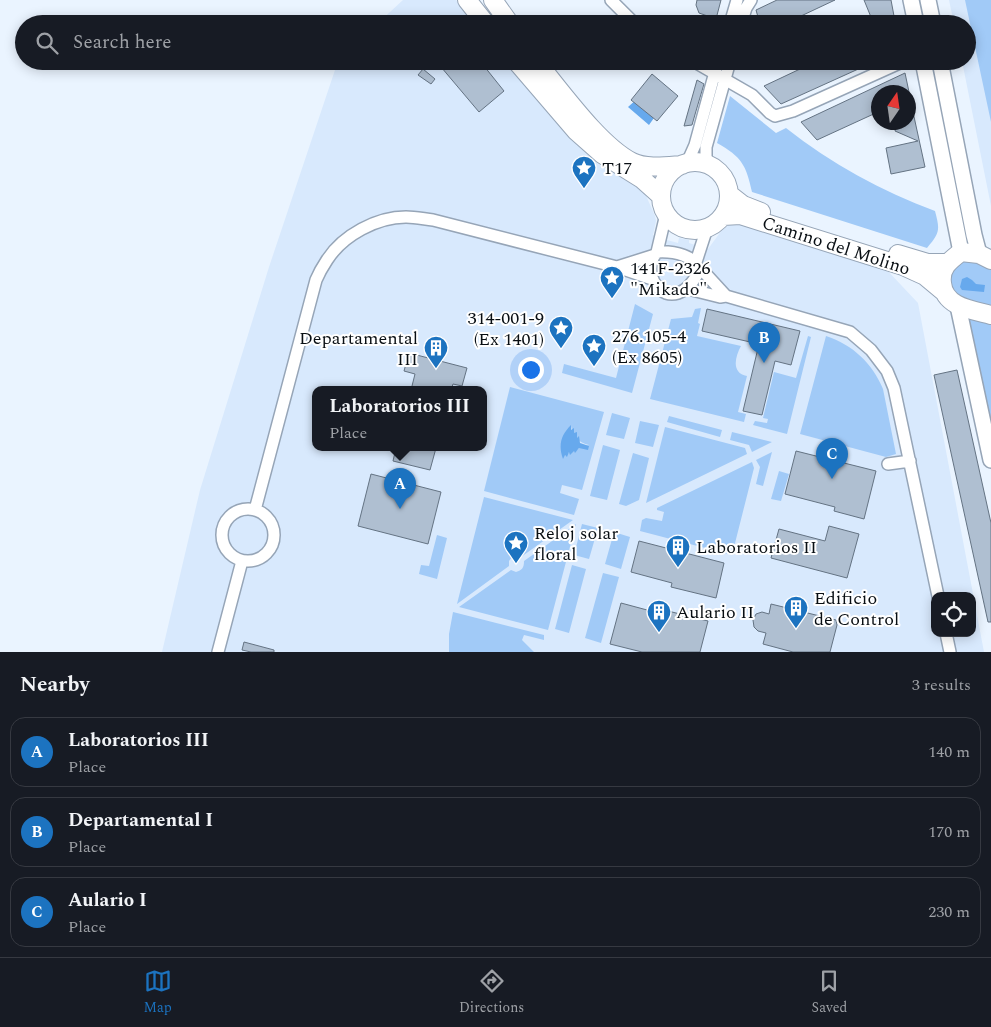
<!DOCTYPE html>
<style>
body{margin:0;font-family:Spectral,serif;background:#20242c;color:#f1f3f6}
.controls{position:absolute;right:15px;bottom:15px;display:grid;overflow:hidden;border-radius:10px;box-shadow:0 2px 12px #0003}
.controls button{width:45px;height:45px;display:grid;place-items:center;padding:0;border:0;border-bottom:1px solid #363941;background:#171b24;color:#f1f3f6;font:25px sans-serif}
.compass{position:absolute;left:871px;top:85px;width:45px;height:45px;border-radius:50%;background:#171b24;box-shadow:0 2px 12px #0003;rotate:13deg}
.you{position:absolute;left:530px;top:369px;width:18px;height:18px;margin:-12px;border:4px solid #fff;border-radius:50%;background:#1a73e8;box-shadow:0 0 0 8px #1a73e833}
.badge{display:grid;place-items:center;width:32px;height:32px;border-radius:50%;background:#1c73c0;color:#fff;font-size:16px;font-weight:700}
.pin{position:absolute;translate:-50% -41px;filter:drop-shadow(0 1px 2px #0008)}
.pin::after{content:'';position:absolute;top:26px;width:18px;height:15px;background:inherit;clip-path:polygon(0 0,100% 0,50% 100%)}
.popup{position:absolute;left:312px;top:386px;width:175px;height:65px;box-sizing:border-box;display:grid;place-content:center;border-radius:10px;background:#171b24;filter:drop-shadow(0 1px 4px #0005);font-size:16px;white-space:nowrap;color:#9ea1a6}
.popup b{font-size:19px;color:#f1f3f6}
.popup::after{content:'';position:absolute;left:50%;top:100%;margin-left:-10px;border:10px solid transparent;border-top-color:#171b24}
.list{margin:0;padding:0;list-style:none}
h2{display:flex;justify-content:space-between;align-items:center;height:65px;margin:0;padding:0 20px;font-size:21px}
h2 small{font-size:16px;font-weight:400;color:#9ea1a6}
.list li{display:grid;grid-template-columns:32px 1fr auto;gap:15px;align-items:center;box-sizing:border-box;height:70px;margin:0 10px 10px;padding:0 10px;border:1px solid #363941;border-radius:15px}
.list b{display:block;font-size:19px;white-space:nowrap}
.list p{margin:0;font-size:16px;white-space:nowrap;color:#9ea1a6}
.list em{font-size:16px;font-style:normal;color:#9ea1a6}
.icon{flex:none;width:28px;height:28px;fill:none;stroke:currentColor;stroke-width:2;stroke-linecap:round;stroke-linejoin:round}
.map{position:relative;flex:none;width:991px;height:652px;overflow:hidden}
.search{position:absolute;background:#171b24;box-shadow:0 2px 12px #0003;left:15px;right:15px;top:15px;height:55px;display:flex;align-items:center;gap:12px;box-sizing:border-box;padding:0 18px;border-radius:28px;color:#9ea1a6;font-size:19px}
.sheet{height:305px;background:#171b24}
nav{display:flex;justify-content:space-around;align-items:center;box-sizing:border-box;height:70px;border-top:1px solid #363941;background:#171b24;font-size:14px;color:#9ea1a6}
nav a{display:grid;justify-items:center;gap:2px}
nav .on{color:#1c73c0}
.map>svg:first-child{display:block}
.built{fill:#d8e9fd;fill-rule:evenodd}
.green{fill:#a1caf7;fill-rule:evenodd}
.water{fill:#67a9ed}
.building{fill:#afbfd1;stroke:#647383}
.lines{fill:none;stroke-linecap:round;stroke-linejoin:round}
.street-casing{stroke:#96a5b7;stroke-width:14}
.secondary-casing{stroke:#96a5b7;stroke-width:18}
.primary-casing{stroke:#96a5b7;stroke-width:20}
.street{stroke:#fff;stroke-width:11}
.secondary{stroke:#fff;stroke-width:15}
.primary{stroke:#fff;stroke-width:18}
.labels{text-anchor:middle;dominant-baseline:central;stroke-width:4;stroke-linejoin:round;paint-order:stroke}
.poi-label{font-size:18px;fill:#080e13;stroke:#fff;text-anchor:start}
.street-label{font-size:18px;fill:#080e13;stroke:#fff}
</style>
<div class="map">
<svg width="991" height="652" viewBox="0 0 991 652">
<rect width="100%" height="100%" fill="#eaf4ff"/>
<!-- built -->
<path class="built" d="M403 0H456L475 24H377Z
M949 0H991V206L962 61H967V24H954Z
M338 61H506L563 130 598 164 644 191 655 216 656 221 653 235 656 237 678 243 679 238 689 240V243L708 249 722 230 729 225 741 223 885 268 918 303 984 652H162L200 490 269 267ZM316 390H484V448H316ZM935 596H972V633H935Z"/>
<!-- green -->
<path class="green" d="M965 0H991V122Z
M730 96 776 133 786 128C831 164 882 191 935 211 940 230 940 233 927 248L752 192C746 165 742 157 717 143Z
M966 261 974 262 991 270V307L957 296 952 293 949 274 958 262Z
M635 304 653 314 632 393 562 373 564 364 616 378Z
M701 308 698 323 700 324 697 336 741 346C735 357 731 373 747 376L738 412 746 414 744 422 650 399 671 319 692 317 695 309Z
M968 317 991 323V423Z
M808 336 811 337 787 434 753 425 755 421 767 423 768 419 763 418 774 372 796 378Z
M826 336C853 345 872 363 883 389L896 454 886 457 800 434Z
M510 387 604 412 582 490 562 485 560 493 579 499 574 515 484 491ZM571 426C572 436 579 443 589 445L579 448 575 452 574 450 569 452 566 456 565 454Z
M612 413 630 418 624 439 606 435Z
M669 416 722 430 720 437 667 422Z
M640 421 659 425 653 447 635 443Z
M665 427 745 448 747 454 646 503Z
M732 432 772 442 752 452 749 445 730 440Z
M603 445 620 450 607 500 590 496Z
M772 452 763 486 756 484 760 467 756 460Z
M633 453 649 458 639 500 626 506 619 504Z
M752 462 754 468 732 555 640 531 642 520 646 518 662 521 664 512 657 510V508Z
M779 471 789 474 781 501 771 499Z
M484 497 573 520 521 557H512L509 561V566L457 604Z
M576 524 548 630 459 607 511 570 516 572C522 570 524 568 524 561Z
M582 524 598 528 589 559 574 555Z
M614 532 630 537 621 569 605 564Z
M437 535 447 538 437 579 419 574 421 565 429 566Z
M572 565 586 569 569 633 555 629Z
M603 573 619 577 601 643 585 638Z
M453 612 544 635V640L524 635 522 640 534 652H449V634Z"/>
<!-- water -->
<path class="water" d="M637 99 656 115 649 125 628 107Z
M967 277 972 280 976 284 985 285 984 292 962 290 960 287 962 279Z
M571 425V430L574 428V433L577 432V438L579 436 580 443 589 446 588 450 579 448 575 453 574 451 570 455 569 452 567 457 565 455 563 459C558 445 561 435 571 425Z"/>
<!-- building -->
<path class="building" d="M697 0H721L716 19 699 13 696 5Z
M777 0H835L784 24H760L756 10Z
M864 0H891L894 16 873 22Z
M436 61H480L504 91 479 112Z
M817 61H876L781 104 764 86Z
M423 69 435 79 431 84 418 75Z
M905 73 909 92H878V112L817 140 801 122Z
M652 74 678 96 657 121 631 100Z
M697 80 704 84 696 111 692 125 684 126Z
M908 103H911L925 167 891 174 886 148 918 141 895 131 896 126 895 122H908Z
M707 309 800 331 791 365 775 361 762 415 743 411 759 344 702 331Z
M409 353 467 368 462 386 453 384 451 390H411L415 374 404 371Z
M957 370 991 523V622H988L934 375Z
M396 448H436L430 470 393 461Z
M796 451 876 471 864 519 834 511 835 507 785 494Z
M371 474 441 492 428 544 358 526Z
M829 526 859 534 847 578 771 558 779 529 825 541Z
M639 541 724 563 716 598 671 587 672 583 631 572Z
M621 603 662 614 664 610 708 621 700 652H642L610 644Z
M771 604 836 620 837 625 830 652H793L763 644 766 633 758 631 754 627 753 620 756 614 762 612 769 614Z
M244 642 274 650V652H251L242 650Z"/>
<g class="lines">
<defs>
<path id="street" d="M611 0 635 24
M730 24 737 0
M741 24 746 8 751 0
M693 61 752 95 770 113 775 116 793 111 904 61
M687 163 695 145 718 61
M710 166 706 159V147L730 61
M657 252C672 251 699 255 698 273 673 320 636 277 657 252Z
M657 252 666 214
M696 262 707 228
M617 267 655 255
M698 269 704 272 726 296
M688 289 720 297 726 296 850 332 871 350 887 371 894 388 938 596
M888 464 910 461
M222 535a26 26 0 1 1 52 0a26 26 0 1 1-52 0Z
M255 510 316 280C319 273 323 266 327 260 343 235 377 217 406 217 415 217 424 219 433 220L617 267 652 279
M946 633 950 652
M218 652 242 561"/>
<path id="secondary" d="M911 0 916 24
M928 0 933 24
M923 61 961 252
M940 61 974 235 979 254
M958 306 991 460"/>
<path id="primary" d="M467 0 486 24
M493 0 510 24
M516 61 576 131 602 154 642 179 661 196
M536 61C561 91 599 145 632 162 646 169 667 166 682 165
M661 196a34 34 0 1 1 68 0a34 34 0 1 1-68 0Z
M729 194 743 205 761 212
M723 216 740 215 903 266 925 276 943 291
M898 254 928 263H947
M991 260 979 254 961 252C949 261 940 268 942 283 944 307 972 310 991 315"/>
</defs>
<!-- street casing -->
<use href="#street" class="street-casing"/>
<!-- secondary casing -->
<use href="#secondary" class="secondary-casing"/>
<!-- primary casing -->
<use href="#primary" class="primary-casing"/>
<!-- street -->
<use href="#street" class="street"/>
<!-- secondary -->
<use href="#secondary" class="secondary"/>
<!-- primary -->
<use href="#primary" class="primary"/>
</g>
<!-- icons -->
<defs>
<symbol id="sight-pin" viewBox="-11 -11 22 30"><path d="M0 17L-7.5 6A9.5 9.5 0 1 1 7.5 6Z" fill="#1c73c0" stroke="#fff"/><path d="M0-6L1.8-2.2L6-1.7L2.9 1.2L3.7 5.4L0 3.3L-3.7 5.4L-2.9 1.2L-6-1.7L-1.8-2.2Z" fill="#fff"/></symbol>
<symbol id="building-pin" viewBox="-11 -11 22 30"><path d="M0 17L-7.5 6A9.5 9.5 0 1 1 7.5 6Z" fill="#1c73c0" stroke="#fff"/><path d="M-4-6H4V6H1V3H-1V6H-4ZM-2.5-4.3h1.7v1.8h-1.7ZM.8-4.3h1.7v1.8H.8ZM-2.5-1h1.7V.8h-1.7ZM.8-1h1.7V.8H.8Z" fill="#fff"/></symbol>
</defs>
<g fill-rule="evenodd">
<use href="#sight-pin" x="570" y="154" width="28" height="38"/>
<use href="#sight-pin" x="598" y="264" width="28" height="38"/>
<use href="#sight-pin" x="547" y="314" width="28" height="38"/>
<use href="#sight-pin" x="580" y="332" width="28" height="38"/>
<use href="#building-pin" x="422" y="334" width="28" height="38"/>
<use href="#sight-pin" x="502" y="529" width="28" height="38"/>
<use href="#building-pin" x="664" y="533" width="28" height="38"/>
<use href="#building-pin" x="782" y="594" width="28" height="38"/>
<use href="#building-pin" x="645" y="598" width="28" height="38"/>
</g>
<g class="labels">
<!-- poi labels -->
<g class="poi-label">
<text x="602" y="168">T17</text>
<text x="630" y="268">141F-2326<tspan x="630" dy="21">"Mikado"</tspan></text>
<text x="544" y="318" text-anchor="end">314-001-9<tspan x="544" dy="21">(Ex 1401)</tspan></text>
<text x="612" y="336">276.105-4<tspan x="612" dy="21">(Ex 8605)</tspan></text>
<text x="418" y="338" text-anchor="end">Departamental<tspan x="418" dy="21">III</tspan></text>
<text x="534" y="533">Reloj solar<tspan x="534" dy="21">floral</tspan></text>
<text x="696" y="547">Laboratorios II</text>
<text x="814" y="598">Edificio<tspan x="814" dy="21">de Control</tspan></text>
<text x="676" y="612">Aulario II</text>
</g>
<!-- street labels -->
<g class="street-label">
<text transform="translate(836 246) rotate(18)">Camino del Molino</text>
</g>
</g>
</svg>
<div class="controls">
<button><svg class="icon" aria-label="locate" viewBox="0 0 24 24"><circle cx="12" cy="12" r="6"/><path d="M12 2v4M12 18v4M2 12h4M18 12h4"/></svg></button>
</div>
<svg class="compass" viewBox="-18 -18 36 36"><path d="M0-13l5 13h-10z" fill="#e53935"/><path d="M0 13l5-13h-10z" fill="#9ea1a6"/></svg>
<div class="you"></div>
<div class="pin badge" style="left:400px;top:509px">A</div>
<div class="popup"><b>Laboratorios III</b>Place</div>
<div class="pin badge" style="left:764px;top:363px">B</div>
<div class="pin badge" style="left:832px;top:479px">C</div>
<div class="search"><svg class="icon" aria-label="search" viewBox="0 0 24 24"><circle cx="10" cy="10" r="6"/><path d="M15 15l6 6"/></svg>Search here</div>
</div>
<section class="sheet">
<h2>Nearby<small>3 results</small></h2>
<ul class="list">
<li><span class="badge">A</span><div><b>Laboratorios III</b><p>Place</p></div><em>140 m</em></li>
<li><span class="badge">B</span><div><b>Departamental I</b><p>Place</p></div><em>170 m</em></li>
<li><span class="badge">C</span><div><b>Aulario I</b><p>Place</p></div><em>230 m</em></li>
</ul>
</section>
<nav>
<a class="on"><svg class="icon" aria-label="map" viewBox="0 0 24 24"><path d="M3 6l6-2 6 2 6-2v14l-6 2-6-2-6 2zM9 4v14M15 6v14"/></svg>Map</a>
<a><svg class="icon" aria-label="directions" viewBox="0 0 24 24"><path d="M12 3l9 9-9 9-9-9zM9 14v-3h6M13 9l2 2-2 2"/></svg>Directions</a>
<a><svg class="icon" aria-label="saved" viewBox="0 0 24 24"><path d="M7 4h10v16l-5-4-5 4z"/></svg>Saved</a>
</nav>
